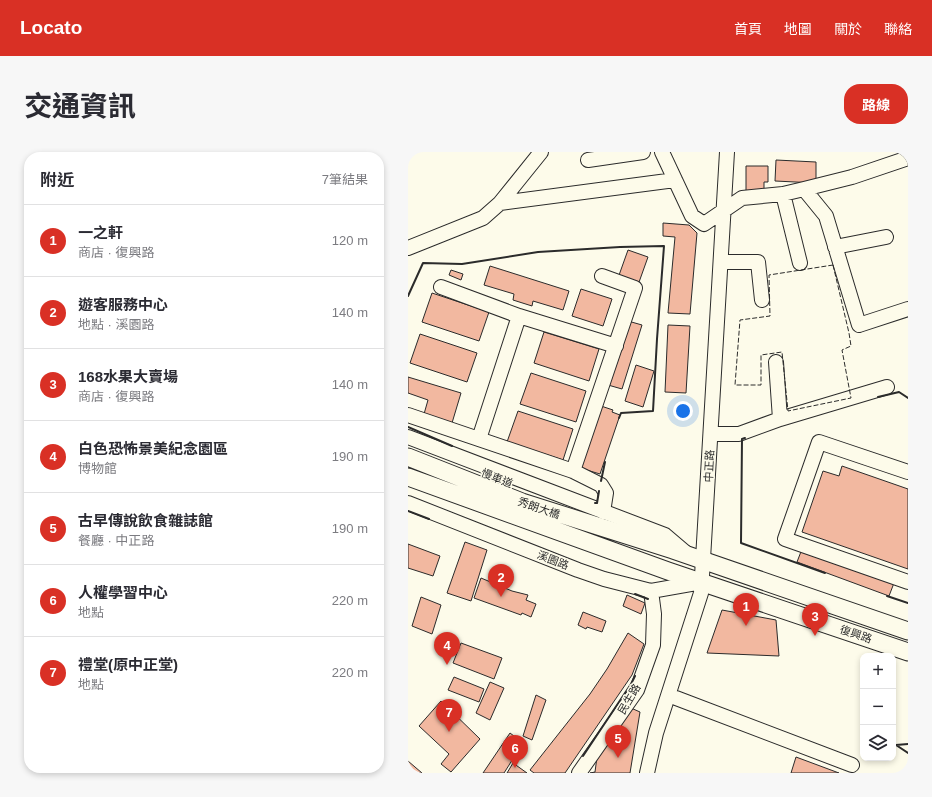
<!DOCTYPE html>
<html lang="zh-TW">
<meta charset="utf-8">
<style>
body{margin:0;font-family:Arial,"Noto Sans TC",sans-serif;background:#f7f7f7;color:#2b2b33}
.controls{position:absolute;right:12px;bottom:12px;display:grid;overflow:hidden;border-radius:8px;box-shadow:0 2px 6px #0003}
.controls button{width:36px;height:36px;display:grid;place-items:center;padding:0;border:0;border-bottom:1px solid #e1e1e2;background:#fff;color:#2b2b33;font:20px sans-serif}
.you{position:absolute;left:275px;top:259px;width:14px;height:14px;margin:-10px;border:3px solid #fff;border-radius:50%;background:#1a73e8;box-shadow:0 0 0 6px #1a73e833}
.badge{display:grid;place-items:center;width:26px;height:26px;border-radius:50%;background:#d93025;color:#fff;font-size:13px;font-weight:700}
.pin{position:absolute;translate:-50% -33px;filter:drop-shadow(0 1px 2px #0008)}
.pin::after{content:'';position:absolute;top:21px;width:14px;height:12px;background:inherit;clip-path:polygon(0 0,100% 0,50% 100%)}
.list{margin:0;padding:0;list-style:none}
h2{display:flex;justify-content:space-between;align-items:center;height:52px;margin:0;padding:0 16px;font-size:17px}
h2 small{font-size:13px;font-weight:400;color:#7c7c81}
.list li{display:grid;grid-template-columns:26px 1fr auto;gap:12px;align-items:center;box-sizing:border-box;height:72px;padding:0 16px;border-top:1px solid #e1e1e2}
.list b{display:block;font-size:15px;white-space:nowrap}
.list p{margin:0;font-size:13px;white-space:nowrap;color:#7c7c81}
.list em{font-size:13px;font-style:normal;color:#7c7c81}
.icon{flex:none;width:22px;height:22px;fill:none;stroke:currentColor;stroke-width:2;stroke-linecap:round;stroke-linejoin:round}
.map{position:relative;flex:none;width:500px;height:621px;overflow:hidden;border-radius:16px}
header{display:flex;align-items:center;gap:24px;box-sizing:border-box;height:56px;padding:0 20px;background:#d93025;color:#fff}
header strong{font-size:19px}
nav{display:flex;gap:22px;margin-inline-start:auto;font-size:14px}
.intro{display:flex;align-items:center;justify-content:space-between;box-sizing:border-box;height:96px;padding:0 24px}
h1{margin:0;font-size:28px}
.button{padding:10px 18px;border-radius:16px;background:#d93025;color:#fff;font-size:14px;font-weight:700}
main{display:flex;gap:24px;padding:0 24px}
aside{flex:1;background:#fff;border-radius:16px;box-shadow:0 2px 6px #0003}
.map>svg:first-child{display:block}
.building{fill:#f2b8a0;stroke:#2b2b2b}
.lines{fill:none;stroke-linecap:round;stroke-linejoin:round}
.minor-casing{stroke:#2b2b2b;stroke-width:16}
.major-casing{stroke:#2b2b2b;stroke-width:19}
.minor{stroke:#fdfbea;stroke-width:14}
.major{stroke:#fdfbea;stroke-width:17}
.fence{stroke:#2b2b2b;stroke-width:1;stroke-dasharray:5 2;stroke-linecap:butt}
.wall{stroke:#2b2b2b;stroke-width:2}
.labels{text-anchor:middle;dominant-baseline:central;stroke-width:3;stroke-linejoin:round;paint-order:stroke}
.street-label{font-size:11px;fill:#2b2b2b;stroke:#fdfbea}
</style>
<header>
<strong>Locato</strong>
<nav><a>首頁</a><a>地圖</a><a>關於</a><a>聯絡</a></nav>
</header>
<div class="intro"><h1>交通資訊</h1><a class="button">路線</a></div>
<main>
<aside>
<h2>附近<small>7筆結果</small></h2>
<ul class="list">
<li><span class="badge">1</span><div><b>一之軒</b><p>商店 · 復興路</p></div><em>120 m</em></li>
<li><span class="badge">2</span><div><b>遊客服務中心</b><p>地點 · 溪園路</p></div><em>140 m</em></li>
<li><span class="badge">3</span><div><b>168水果大賣場</b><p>商店 · 復興路</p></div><em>140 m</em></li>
<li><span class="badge">4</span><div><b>白色恐怖景美紀念園區</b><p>博物館</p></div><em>190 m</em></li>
<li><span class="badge">5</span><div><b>古早傳說飲食雜誌館</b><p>餐廳 · 中正路</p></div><em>190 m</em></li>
<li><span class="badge">6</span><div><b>人權學習中心</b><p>地點</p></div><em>220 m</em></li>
<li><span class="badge">7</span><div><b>禮堂(原中正堂)</b><p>地點</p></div><em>220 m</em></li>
</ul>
</aside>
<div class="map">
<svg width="500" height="621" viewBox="0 0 500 621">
<rect width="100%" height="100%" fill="#fdfbea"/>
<!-- building -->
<path class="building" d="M368 8 408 10V31L367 29Z
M338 14H360V30H356V40H338Z
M255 71 281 73 289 81 282 162 260 161 267 85 255 84Z
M220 98 240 105 230 133 210 126Z
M82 114 161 139 155 158 125 149 124 154 105 148 106 142 76 133Z
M43 118 55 122 53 128 41 123Z
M173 137 204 147 195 174 164 164Z
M24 141 81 160 71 189 14 170Z
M220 169 234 173 214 237 200 233Z
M260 173 282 174 278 241 257 240Z
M136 180 191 197 181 229 126 211Z
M12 182 69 201 59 230 2 211Z
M228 213 246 219 235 255 217 249Z
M123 221 178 239 168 270 112 252Z
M0 225 53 241 44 271 16 262 20 248 0 241Z
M193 254 205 258 204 260 212 263 192 322 172 316Z
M110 259 165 277 155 308 99 290Z
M434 314 500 337V417L394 380 415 319 431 324Z
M57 390 79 398 63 449 39 441Z
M0 392 32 404 25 424 0 416Z
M394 397 486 431 481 444 389 410Z
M73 426 104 439 120 443 118 448 128 452 123 465 114 461 113 463 66 446Z
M219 443 237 451 233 462 215 454Z
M13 445 33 453 24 482 4 474Z
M314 458 368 468 371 504 299 501Z
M175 460 198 469 194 480 179 475 178 477 170 473Z
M220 481 236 492 224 523 157 621H126L122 618 182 542 199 517Z
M53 491 94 506 86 527 45 511Z
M46 525 76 537 71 550 40 538Z
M82 530 96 536 82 568 68 561Z
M128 543 138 548 124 588 115 584Z
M33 549 72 587 43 620 33 612 41 602 11 574Z
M223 556 232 560 222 621H182L187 620 189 605Z
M102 581 115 591 96 621H75Z
M388 605 431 621H383Z
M0 609 14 621H0Z
M105 611 119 621H99Z"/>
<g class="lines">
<defs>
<path id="minor" d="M254 0 284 64 296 72 334 46 375 42 396 37 444 25 500 6
M180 8 235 0
M396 37 418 64 451 173 500 157
M375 42 392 111
M92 51 267 28
M427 95 478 85
M0 96 75 66 92 51 133 0
M313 110H350L354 148
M33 135 111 164 71 287
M111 164 208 194
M368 210 372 267
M0 263 165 319 193 333 198 341 195 360
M303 282H331L372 267 479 235
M0 285 257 383 277 400
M165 319 227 136 194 124
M500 320 411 290 377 387 500 430
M0 351 170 418 196 427 243 439 294 430
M268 546 444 613
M171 621 229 538 245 493 246 462 243 439
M239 621 248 581 293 441 319 0"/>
<path id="major" d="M0 305 114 350 265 398 500 479
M0 325 260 419 500 500"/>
</defs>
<!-- minor casing -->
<use href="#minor" class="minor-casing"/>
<!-- major casing -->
<use href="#major" class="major-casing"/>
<!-- minor -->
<use href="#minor" class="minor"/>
<!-- major -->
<use href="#major" class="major"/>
<!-- fence -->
<path class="fence" d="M425 113 441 181 443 194 434 198 443 246 380 259 374 200 353 203V233H327L332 168 362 164 361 123Z"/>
<!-- wall -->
<path class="wall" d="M0 144 15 111 54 112 130 100 212 95 256 94 249 187 245 259 213 261 211 266
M470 245 491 240 500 246
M0 275 44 294
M337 286 334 287 333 391 417 421
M193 329 197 310
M187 351H189L191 339
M0 359 21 367
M227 442 240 447
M479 444 500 451
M500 592 488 593 500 601
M175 604 223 532 227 524"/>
</g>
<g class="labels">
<!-- street labels -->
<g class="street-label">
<text transform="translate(301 314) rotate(-87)">中正路</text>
<text transform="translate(89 326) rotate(21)">慢車道</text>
<text transform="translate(131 356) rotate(19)">秀朗大橋</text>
<text transform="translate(145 408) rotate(21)">溪園路</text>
<text transform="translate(448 482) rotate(19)">復興路</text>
<text transform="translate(221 547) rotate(-59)">民生路</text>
</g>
</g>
</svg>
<div class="controls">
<button>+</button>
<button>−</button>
<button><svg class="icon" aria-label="layers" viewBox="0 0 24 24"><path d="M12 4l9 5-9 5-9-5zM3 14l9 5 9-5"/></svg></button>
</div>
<div class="you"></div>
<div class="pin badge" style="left:338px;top:474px">1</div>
<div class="pin badge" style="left:93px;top:445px">2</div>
<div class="pin badge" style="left:407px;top:484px">3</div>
<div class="pin badge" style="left:39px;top:513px">4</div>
<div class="pin badge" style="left:210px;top:606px">5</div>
<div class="pin badge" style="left:107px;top:616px">6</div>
<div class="pin badge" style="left:41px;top:580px">7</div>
</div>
</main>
